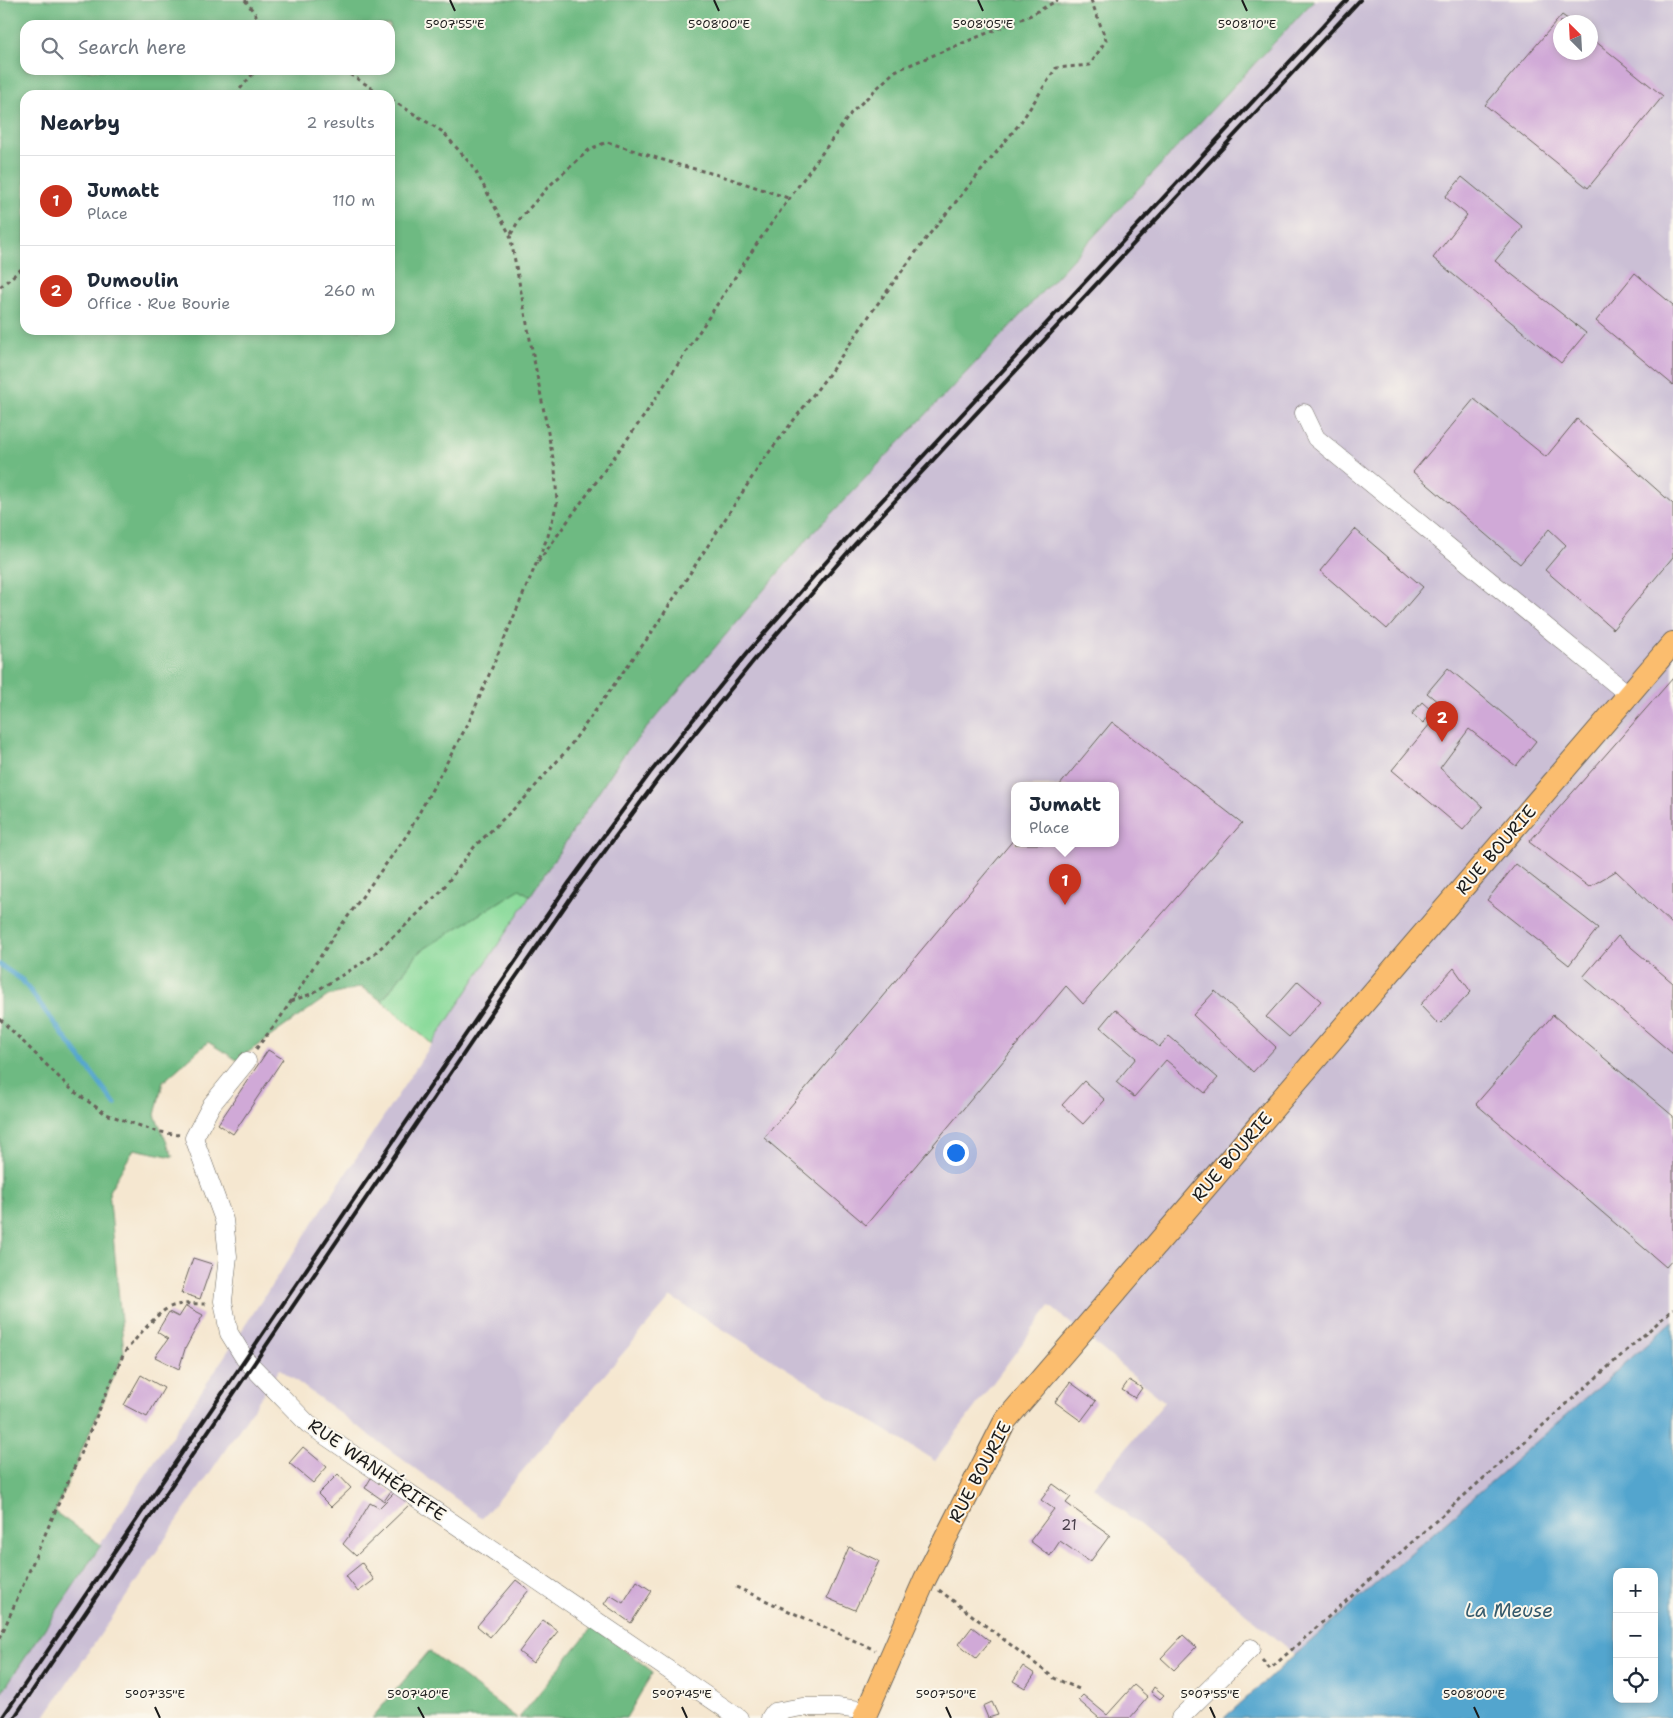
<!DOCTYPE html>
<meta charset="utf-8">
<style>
body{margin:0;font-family:"Shantell Sans",sans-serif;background:#f6f6f7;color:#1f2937}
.controls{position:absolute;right:15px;bottom:15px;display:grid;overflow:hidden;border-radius:10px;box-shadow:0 2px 8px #0003}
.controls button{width:45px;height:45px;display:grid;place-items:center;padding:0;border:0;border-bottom:1px solid #e0e1e3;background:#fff;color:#1f2937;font:25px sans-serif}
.compass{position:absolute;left:1553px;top:15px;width:45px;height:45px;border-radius:50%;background:#fff;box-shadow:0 2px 8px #0003;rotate:336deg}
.you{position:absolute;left:955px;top:1152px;width:18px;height:18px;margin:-12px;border:4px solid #fff;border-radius:50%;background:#1a73e8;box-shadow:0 0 0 8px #1a73e833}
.badge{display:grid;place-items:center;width:32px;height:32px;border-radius:50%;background:#c8321e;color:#fff;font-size:16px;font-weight:700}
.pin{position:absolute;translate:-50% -41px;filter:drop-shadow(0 1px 2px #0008)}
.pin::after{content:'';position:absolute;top:26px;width:18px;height:15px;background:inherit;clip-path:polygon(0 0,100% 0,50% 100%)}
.popup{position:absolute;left:1011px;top:782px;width:108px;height:65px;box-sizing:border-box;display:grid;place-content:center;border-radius:10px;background:#fff;filter:drop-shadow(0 1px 4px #0005);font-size:16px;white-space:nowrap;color:#747a83}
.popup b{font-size:19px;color:#1f2937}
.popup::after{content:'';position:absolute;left:50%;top:100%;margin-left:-10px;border:10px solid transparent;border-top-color:#fff}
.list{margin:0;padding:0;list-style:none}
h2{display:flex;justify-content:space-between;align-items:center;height:65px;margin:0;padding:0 20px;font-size:21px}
h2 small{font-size:16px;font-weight:400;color:#747a83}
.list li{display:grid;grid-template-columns:32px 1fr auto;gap:15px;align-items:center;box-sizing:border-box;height:90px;padding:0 20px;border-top:1px solid #e0e1e3}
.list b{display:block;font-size:19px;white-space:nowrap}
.list p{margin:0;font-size:16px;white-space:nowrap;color:#747a83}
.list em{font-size:16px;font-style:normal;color:#747a83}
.icon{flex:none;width:28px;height:28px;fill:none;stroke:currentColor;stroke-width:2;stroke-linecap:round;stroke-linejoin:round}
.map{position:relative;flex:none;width:1673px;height:1718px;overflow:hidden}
.search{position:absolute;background:#fff;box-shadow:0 2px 8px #0003;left:20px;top:20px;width:375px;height:55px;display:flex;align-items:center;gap:12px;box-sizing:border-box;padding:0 18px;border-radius:15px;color:#747a83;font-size:19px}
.panel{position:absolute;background:#fff;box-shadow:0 2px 8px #0003;left:20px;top:90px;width:375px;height:245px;border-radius:15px}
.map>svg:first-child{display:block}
.industrial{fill:#cbbfd5;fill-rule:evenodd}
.green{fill:#89da9a;stroke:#527b5b}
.forest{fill:#6eba82;stroke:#456b4f;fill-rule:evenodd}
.water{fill:#53a5ce;stroke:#386075;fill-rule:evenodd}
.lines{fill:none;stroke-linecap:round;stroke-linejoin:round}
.stream{stroke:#53a5ce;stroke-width:5}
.building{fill:#d0a9d7}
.minor-casing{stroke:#68635b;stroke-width:19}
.major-casing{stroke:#68635b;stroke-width:24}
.path{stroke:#68635b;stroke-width:3;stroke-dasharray:4 4;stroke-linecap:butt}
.minor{stroke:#fff;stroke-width:18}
.major{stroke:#fbbd6e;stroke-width:22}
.rail{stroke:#1c1c1c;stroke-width:4}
.ticks{fill:none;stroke:#1c1c1c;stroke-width:2}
.labels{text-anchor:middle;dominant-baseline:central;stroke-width:4;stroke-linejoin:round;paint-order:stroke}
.number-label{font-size:15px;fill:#493f4b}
.street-label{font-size:18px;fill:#1c1c1c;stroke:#fbf7ec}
.water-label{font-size:19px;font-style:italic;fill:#355a6c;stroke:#fbf7ec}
.ticks-label{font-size:12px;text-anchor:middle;fill:#1c1c1c;stroke:#fbf7ec;stroke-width:4;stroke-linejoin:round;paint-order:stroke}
</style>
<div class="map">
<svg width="1673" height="1718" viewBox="0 0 1673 1718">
<rect width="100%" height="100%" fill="#fbf7ec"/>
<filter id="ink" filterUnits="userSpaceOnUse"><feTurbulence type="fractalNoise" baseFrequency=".02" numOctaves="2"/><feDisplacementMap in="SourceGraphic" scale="10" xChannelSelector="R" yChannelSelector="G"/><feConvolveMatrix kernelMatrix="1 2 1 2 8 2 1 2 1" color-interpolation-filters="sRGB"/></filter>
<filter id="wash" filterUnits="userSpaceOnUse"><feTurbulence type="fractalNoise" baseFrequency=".0096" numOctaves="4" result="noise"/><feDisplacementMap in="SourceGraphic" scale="20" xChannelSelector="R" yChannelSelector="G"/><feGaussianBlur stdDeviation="1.12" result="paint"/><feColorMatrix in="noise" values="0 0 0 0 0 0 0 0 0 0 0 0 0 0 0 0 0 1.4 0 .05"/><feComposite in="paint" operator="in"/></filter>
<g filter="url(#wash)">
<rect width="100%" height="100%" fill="#f5e7d0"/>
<!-- industrial -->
<path class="industrial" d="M1314 0H1673V1321L1295 1655 1166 1546 1093 1487 1165 1402 1050 1306 935 1461 671 1297 482 1518 280 1369 44 1718H0V1695L622 757 808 538 1001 336ZM1560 22H1590V52H1560ZM1015 786H1115V844H1015Z"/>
<!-- green -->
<path class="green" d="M520 889 530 896 432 1044 382 1001 419 952Z"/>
<!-- forest -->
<path class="forest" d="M0 0H1314L1001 336 808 538 622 757 530 896 520 889 419 952 382 1001 361 987 328 996 237 1060 208 1042 163 1082 155 1115 173 1157 134 1149 109 1191 124 1353 55 1512 101 1545 0 1695ZM25 25H390V70H25ZM25 95H390V330H25Z
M593 1626 653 1672 626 1718H519Z
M429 1651 517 1718H372Z"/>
<!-- water -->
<path class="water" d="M1673 1321V1716L1670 1718H1224ZM1617 1572H1654V1699H1617Z"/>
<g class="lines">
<!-- stream -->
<path class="stream" d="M0 965 22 980 115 1104"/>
</g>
<g id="blocks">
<!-- building -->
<path class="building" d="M1562 15 1572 22H1560V52H1590V37L1663 96 1588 188 1485 105Z
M1462 177 1523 227 1495 261 1586 333 1561 363 1433 258 1467 215 1445 197Z
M1635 273 1673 305V385L1596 321Z
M1474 399 1546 457 1577 419 1673 504V557L1613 629 1545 570 1566 545 1549 529 1520 564 1413 472Z
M1355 529 1423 587 1387 629 1320 571Z
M1448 668 1536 741 1516 766 1469 729 1440 768 1483 807 1463 830 1392 770 1444 707 1427 693Z
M1673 678V925L1616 871 1589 887 1529 842Z
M1422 702 1433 712 1423 723 1412 714Z
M1112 722 1242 823 1083 1004 1066 986 866 1225 764 1138 1015 838V844H1115V786H1059Z
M1516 864 1598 928 1569 965 1487 900Z
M1618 936 1673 983V1054L1583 977Z
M1454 968 1471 992 1439 1025 1420 1005Z
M1298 981 1321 1001 1289 1037 1266 1017Z
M1215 991 1276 1047 1253 1072 1193 1015Z
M1115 1009 1159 1047 1169 1036 1218 1078 1205 1093 1166 1060 1134 1097 1116 1082 1136 1058 1100 1027Z
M1553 1015 1673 1116V1259L1666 1267 1476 1104Z
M268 1050 283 1059 233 1134 218 1124Z
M1084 1081 1105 1100 1083 1124 1062 1105Z
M193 1258 212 1264 200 1299 181 1293Z
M186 1306 203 1315 185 1349 179 1369 155 1357 168 1339 157 1332 169 1312 179 1317Z
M141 1375 164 1388 147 1417 124 1405Z
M1129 1380 1142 1388 1135 1398 1122 1390Z
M1070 1382 1096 1401 1081 1421 1055 1402Z
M303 1447 327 1467 313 1483 289 1463Z
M338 1474 351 1488 331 1507 318 1494Z
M371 1478 391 1491 384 1501 365 1488Z
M1053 1484 1071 1497 1066 1503 1110 1535 1090 1562 1060 1541 1050 1556 1030 1541 1054 1509 1041 1500Z
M397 1490 411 1503 356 1556 343 1544 355 1528 370 1503 379 1508Z
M849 1547 879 1561 855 1610 827 1598Z
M362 1563 374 1580 358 1592 346 1576Z
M516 1580 529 1590 490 1637 477 1626Z
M637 1581 652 1591 631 1623 604 1604 610 1595 623 1603Z
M543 1620 558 1631 533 1663 519 1652Z
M972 1627 990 1641 976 1658 959 1644Z
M1183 1635 1196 1647 1174 1670 1161 1658Z
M1023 1666 1035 1674 1025 1688 1013 1681Z
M1134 1685 1148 1697 1130 1718H1099L1078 1700 1083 1695 1107 1715Z
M1154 1687 1164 1695 1160 1699 1151 1692Z
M992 1702 998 1715 988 1718 983 1706Z"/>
</g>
</g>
<g filter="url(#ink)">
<use href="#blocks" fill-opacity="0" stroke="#68635b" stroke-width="1"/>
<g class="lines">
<defs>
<path id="minor" d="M1304 413 1316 438 1629 695
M247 1061 212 1104 194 1138 224 1220 228 1256 223 1301 229 1333 245 1359 308 1424 739 1718
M770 1718 774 1712 802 1707H837L867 1711
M1180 1718 1251 1648"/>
<path id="major" d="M864 1718 925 1579 1005 1421 1673 643"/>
</defs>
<!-- minor casing -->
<use href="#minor" class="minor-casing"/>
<!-- major casing -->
<use href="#major" class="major-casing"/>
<!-- path -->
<path class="path" d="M245 0 263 25
M343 70 383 95
M235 95 256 70
M511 234 519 220 549 186 590 149 607 142 679 165 722 176 788 198
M0 287 25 266
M538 562 644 416 758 242 851 113 895 71 1031 15 1058 0
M291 1001 311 994 367 960 406 925 441 891 475 846 524 799 567 750 652 632 764 459 829 374 876 306 928 236 1021 122 1056 68 1090 65 1106 40 1091 0
M0 1019 72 1090 106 1114 155 1131 179 1135
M256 1049 280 1018 335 934 407 835 469 722 548 536 557 503 555 469 510 235 474 168 443 132 390 99
M736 1587 875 1650
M939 1590 1054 1678 1079 1689
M0 1638 124 1353C134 1341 155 1315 168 1308 180 1302 195 1304 208 1304
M1262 1660 1270 1669 1673 1309"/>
<!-- minor -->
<use href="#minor" class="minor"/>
<!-- major -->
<use href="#major" class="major"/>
<!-- rail -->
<path class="rail" d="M2 1718 504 978 569 883 650 773 747 653 848 537 1347 0
M14 1718 511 984 577 889 658 779 755 659 855 544 1360 0"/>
</g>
</g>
<!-- ticks -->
<path class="ticks" d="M450 0 455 11M714 0 719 11M978 0 983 11M1242 0 1247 11M155 1707 160 1718M418 1707 424 1718M682 1707 687 1718M946 1707 951 1718M1210 1707 1215 1718M1474 1707 1479 1718"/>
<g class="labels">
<!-- number labels -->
<g class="number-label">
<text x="1069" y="1525">21</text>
</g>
<!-- street labels -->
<g class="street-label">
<text transform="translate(1496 850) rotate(-49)">RUE BOURIE</text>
<text transform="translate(1232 1157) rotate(-49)">RUE BOURIE</text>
<text transform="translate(377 1470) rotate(35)">RUE WANHÉRIFFE</text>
<text transform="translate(980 1472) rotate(-62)">RUE BOURIE</text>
</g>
<!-- water labels -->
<g class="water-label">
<text x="1509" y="1610">La Meuse</text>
</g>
</g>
<g class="ticks-label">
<text x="455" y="28">5°07'55"E</text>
<text x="719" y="28">5°08'00"E</text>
<text x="983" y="28">5°08'05"E</text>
<text x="1247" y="28">5°08'10"E</text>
<text x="155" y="1698">5°07'35"E</text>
<text x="418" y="1698">5°07'40"E</text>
<text x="682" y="1698">5°07'45"E</text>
<text x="946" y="1698">5°07'50"E</text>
<text x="1210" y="1698">5°07'55"E</text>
<text x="1474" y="1698">5°08'00"E</text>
</g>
</svg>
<div class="controls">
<button>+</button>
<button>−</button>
<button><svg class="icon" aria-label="locate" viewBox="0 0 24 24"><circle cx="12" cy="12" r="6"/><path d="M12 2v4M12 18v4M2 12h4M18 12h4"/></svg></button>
</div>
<svg class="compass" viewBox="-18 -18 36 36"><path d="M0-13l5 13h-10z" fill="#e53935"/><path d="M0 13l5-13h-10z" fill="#747a83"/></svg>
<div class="you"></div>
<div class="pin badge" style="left:1065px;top:905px">1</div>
<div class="popup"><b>Jumatt</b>Place</div>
<div class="pin badge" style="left:1442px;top:742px">2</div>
<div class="search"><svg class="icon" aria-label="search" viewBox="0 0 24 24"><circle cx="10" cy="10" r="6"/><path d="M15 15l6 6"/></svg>Search here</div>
<section class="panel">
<h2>Nearby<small>2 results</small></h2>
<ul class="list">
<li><span class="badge">1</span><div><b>Jumatt</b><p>Place</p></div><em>110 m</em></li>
<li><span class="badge">2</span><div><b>Dumoulin</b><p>Office · Rue Bourie</p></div><em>260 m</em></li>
</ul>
</section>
</div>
